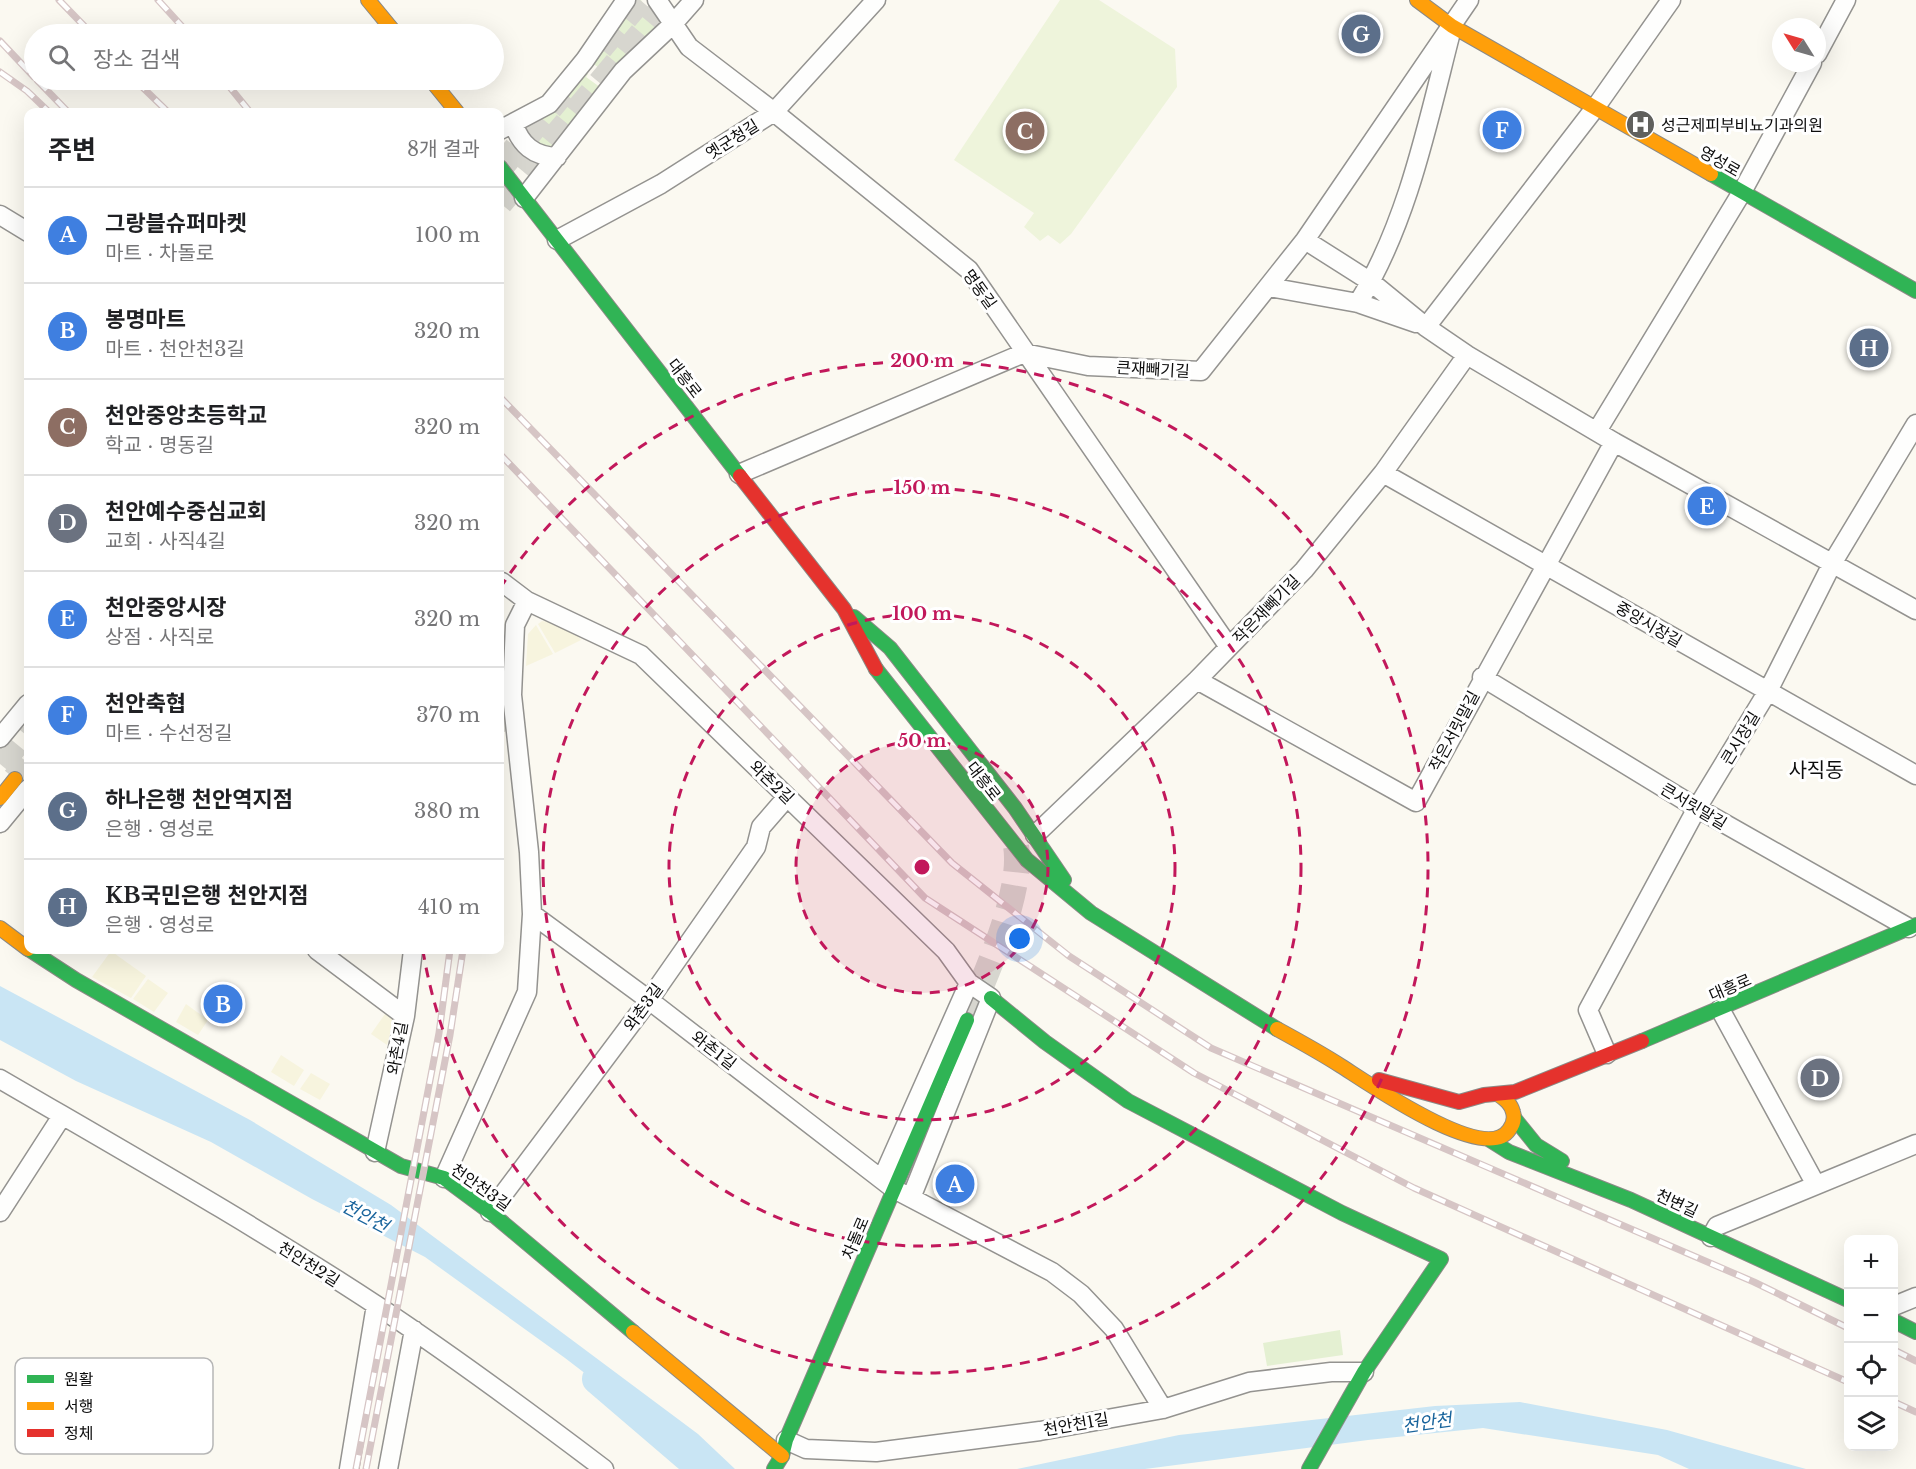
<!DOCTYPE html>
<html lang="ko">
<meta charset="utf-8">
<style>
body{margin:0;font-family:"Libre Baskerville","Noto Sans KR",serif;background:#f6f6f6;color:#202124}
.controls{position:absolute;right:18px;bottom:18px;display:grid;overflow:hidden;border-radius:12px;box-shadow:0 6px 24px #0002}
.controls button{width:54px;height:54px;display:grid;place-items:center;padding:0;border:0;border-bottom:2px solid #e0e0e0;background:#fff;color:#202124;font:30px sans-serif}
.compass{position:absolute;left:1772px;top:18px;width:54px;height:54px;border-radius:50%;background:#fff;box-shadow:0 6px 24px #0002;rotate:307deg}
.you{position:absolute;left:1020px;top:939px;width:21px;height:21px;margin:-15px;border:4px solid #fff;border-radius:50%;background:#1a73e8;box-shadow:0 0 0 9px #1a73e833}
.badge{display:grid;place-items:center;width:39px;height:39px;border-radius:50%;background:#2563eb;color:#fff;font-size:20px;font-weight:700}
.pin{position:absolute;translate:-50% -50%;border:3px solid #fff;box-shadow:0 2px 6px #0006}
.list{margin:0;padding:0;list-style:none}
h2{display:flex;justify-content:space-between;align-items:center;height:78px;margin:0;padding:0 24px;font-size:26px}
h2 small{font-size:20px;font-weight:400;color:#757577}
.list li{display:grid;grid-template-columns:39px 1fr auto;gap:18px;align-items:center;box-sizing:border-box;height:96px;padding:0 24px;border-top:2px solid #e0e0e0}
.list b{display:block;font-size:22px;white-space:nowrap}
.list p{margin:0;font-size:20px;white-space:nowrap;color:#757577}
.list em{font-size:20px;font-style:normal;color:#757577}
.icon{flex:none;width:33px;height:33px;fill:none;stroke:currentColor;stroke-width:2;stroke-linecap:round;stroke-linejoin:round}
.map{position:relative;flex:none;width:1916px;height:1469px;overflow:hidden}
.search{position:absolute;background:#fff;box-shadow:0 6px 24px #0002;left:24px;top:24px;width:480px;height:66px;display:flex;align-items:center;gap:15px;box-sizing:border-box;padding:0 21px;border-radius:33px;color:#757577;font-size:22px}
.panel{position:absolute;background:#fff;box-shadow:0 6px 24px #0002;left:24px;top:108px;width:480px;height:846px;border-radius:12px}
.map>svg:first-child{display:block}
.farmland{fill:#f7f4de}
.green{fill:#e4f0d2}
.pitch{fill:#eef4db}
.water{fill:#c9e5f4}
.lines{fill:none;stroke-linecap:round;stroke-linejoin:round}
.river{stroke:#c9e5f4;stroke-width:30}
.street-tunnel{stroke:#d7d6cf;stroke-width:18;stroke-dasharray:18 9;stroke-linecap:butt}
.secondary-tunnel{stroke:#d7d6cf;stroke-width:26;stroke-dasharray:26 13;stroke-linecap:butt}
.street-casing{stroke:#949390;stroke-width:21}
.fast-casing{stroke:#8b8a86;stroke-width:16}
.slow-casing{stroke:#8b8a86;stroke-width:16}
.jam-casing{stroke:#8b8a86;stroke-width:16}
.street{stroke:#fefefd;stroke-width:18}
.fast{stroke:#30b455;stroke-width:14}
.slow{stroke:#ff9f0a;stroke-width:14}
.jam{stroke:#e5322d;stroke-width:14}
.rail-casing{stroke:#d6c5c5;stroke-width:7}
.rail{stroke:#fff;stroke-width:4.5;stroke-dasharray:14;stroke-linecap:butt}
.ring{fill:none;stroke:#c2185b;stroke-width:3;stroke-dasharray:10 8}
.labels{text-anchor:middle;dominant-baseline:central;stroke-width:6;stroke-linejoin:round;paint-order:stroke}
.poi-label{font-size:16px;fill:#0d0d0d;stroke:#fff;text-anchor:start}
.street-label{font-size:16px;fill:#0d0d0d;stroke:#fff}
.water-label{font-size:18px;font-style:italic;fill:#19649c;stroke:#fff}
.quarter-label{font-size:20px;fill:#0d0d0d;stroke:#fff}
.key{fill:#fff;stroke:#b6b6b6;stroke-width:1.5}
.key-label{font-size:16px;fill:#0d0d0d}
.centre{fill:#c2185b;stroke:#fff;stroke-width:3}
.ring-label{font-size:18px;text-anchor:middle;font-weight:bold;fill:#c2185b;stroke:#fff;stroke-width:6;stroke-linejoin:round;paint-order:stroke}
</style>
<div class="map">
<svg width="1916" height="1469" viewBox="0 0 1916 1469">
<rect width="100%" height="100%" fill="#fbf9f1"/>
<!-- farmland -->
<path class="farmland" d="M542 621 550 622 577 635 581 640 555 653 538 624Z
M536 625 553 654 526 666 528 634Z
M111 951 146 976 131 998 92 977Z
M148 979 168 993 154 1012 133 999Z
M186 1004 208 1020 198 1035 176 1022Z
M387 1011 392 1015 393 1022 387 1045 371 1034Z
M281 1055 304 1070 294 1086 271 1072Z
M311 1073 330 1084 320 1100 300 1089Z"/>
<!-- green -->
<path class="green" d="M633 0H641L658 26 619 72 608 65 603 71 591 62Z
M584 71 588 74 586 77 604 90 558 150 539 149 520 124Z
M1340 1330 1343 1355 1267 1366 1263 1343Z"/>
<!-- pitch -->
<path class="pitch" d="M1060 0H1099L1175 49 1177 87 1071 234 1060 244 1048 235 1040 241 1024 227 1034 213 954 160Z"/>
<!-- water -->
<path class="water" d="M0 986 250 1120 391 1205 698 1434 735 1469H689L672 1440 565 1358 425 1257 312 1199 211 1142 76 1081 0 1040Z
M1520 1402 1667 1430 1806 1469H1689L1658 1455 1483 1428 1368 1440 1145 1469H1017L1179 1435 1435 1406Z"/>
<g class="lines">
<!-- river -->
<path class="river" d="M597 1379 702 1469"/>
<!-- street-tunnel -->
<path class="street-tunnel" d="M500 724 514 718"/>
<!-- secondary-tunnel -->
<path class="secondary-tunnel" d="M600 48 640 0
M500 168 563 92
M500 203 670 0
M0 764 28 730
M15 779 28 763
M967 1020C984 977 1031 878 1013 835"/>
<defs>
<path id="street" d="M657 0 689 47 774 112 969 270 1229 647
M1817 54 1846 0
M513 123C521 145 533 156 557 157
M500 130 549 104 585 60 626 0
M524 198 623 71 672 25 694 0
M0 215 28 232
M557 240 661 184 774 112 876 0
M1305 240 1371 282 1426 327 1467 355 1614 442 1916 610
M1269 287 1358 303 1416 323
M1358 303C1407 224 1427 126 1450 36
M1426 327 1595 108 1671 0
M1597 431 1742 192 1812 63
M1383 473 1916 775
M739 474 1024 353 1088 366 1201 371 1305 240 1469 0
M502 582 527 601 641 655 946 951 969 983 991 998 911 1198
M1482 677 1697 808 1909 928
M1197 680 1416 802 1614 442
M0 738 28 704
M0 823 28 789
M1035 835 1197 680 1304 570 1383 473 1467 355
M532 914 649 1000 894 1189 1052 1272 1081 1294 1114 1329 1163 1409
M317 950 405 1016 375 1152
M1720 1009 1816 1185
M405 1016 413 950
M1607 1054 1588 1010 1697 808 1768 691 1833 562 1916 424
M0 1079C127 1153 256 1226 379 1307 456 1358 530 1413 604 1469
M444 1178 527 992 532 914 529 852 512 695 515 625 527 601
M882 1179 969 983
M0 1212 62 1116
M490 1212 649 1000 756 847 761 827 787 797
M1711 1237 1717 1226 1916 1144
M1894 1306 1916 1297
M786 1440 806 1449 876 1452 1040 1431 1163 1409 1249 1382 1331 1372H1364
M349 1469 376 1305
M388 1469 414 1330"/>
<path id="fast" d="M500 167 740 476
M1711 174 1916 291
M854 617 890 648 1015 808 1064 880
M876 669 1027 860 1091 913 1277 1029
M30 950 76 980 401 1166 444 1178 490 1212 633 1332
M991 998 1045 1042 1128 1101 1342 1213 1441 1259 1364 1372 1309 1469
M1642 1041 1916 925
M1515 1119 1536 1145 1562 1161
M1490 1140 1509 1152 1631 1200 1848 1300
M1894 1321 1916 1332
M774 1469 782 1456 786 1440 967 1020"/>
<path id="slow" d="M368 0 396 34
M1417 0 1452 26 1711 174
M431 80 457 112
M0 798 15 779
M0 928 28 949
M1277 1029C1299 1041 1321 1053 1341 1066 1368 1083 1485 1165 1509 1130 1513 1125 1515 1119 1513 1112 1511 1104 1506 1100 1499 1095
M633 1332 782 1456"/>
<path id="jam" d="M740 476 844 609 876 669
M1379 1080 1459 1102 1484 1095 1515 1092 1642 1041"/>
</defs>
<!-- street casing -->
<use href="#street" class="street-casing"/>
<!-- fast casing -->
<use href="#fast" class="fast-casing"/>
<!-- slow casing -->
<use href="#slow" class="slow-casing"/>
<!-- jam casing -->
<use href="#jam" class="jam-casing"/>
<!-- street -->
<use href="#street" class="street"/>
<!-- fast -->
<use href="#fast" class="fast"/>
<!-- slow -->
<use href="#slow" class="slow"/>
<!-- jam -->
<use href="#jam" class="jam"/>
<defs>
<path id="rail" d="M59 0 92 34
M158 0 189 34
M0 41 34 77
M0 72 27 91 49 112
M37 80 68 112
M135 80 168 112
M224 80 250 112
M500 397 952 863 1069 956 1211 1048 1754 1282 1848 1328
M500 454 925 898 1194 1073 1414 1188 1848 1382
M1894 1350 1916 1361
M1894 1402 1916 1412
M356 1469 439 1033 450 950
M366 1469 450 1035 463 950"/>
</defs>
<!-- rail casing -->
<use href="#rail" class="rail-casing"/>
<!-- rail -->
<use href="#rail" class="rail"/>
</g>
<!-- distance rings -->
<circle cx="922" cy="867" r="126" fill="#c2185b" fill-opacity=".12"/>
<g class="ring">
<circle cx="922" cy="867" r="126"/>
<circle cx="922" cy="867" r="253"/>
<circle cx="922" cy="867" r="379"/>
<path d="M500 588A506 506 0 1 1 423 951"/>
</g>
<!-- icons -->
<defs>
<symbol id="hospital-disc" viewBox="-11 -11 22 22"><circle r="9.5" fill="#60605d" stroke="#fff"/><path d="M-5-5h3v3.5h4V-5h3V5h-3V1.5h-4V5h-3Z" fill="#fff"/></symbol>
</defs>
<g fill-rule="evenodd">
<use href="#hospital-disc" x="1624" y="108" width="33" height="33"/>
</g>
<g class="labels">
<!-- poi labels -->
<g class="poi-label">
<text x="1661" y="125">성근제피부비뇨기과의원</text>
</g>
<!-- street labels -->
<g class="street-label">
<text transform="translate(732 139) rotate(-32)">옛군청길</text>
<text transform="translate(1720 161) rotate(30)">영성로</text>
<text transform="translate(980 289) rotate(54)">명동길</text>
<text transform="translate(1153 369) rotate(3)">큰재빼기길</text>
<text transform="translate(685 378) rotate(52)">대흥로</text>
<text transform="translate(1266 609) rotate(-46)">작은재빼기길</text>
<text transform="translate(1649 624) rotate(30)">중앙시장길</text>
<text transform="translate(1454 731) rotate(-62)">작은서릿말길</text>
<text transform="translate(1740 738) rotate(-59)">큰시장길</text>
<text transform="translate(984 781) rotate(52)">대흥로</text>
<text transform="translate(772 782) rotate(44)">와촌2길</text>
<text transform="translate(1694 806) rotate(31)">큰서릿말길</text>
<text transform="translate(1730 987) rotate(-23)">대흥로</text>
<text transform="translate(643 1007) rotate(-54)">와촌3길</text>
<text transform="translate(397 1048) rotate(-80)">와촌4길</text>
<text transform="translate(714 1050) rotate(38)">와촌1길</text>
<text transform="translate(481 1187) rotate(35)">천안천3길</text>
<text transform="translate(1677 1203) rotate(25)">천변길</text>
<text transform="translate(855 1238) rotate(-67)">차돌로</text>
<text transform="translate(309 1264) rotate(32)">천안천2길</text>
<text transform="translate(1076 1424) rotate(-10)">천안천1길</text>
</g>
<!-- water labels -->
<g class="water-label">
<text transform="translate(365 1216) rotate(28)">천안천</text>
<text transform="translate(1427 1423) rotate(-8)">천안천</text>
</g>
<!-- quarter labels -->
<g class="quarter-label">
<text x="1816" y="770">사직동</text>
</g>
</g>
<!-- legend -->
<rect x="15" y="1358" width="198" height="96" rx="9" class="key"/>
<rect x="27" y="1375" width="27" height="8" fill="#30b455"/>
<rect x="27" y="1402" width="27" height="8" fill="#ff9f0a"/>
<rect x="27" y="1429" width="27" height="8" fill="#e5322d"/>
<g class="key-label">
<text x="64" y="1385">원활</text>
<text x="64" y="1412">서행</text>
<text x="64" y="1439">정체</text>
</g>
<circle cx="922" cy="867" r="9" class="centre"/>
<g class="ring-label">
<text x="922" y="367">200 m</text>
<text x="922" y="494">150 m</text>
<text x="922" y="620">100 m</text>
<text x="922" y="747">50 m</text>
</g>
</svg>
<div class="controls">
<button>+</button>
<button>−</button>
<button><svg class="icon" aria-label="locate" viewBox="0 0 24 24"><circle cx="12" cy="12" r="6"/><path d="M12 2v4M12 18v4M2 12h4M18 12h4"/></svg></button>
<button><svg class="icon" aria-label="layers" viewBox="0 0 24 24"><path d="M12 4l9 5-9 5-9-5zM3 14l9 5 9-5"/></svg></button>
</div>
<svg class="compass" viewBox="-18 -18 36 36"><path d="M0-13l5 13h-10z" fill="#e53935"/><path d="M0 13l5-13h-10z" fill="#757577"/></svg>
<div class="you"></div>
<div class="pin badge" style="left:955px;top:1184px;background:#3f7fe0">A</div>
<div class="pin badge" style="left:223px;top:1004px;background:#3f7fe0">B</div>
<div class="pin badge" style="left:1025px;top:131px;background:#8d6e63">C</div>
<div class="pin badge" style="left:1820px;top:1078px;background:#6b7280">D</div>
<div class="pin badge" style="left:1707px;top:506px;background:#3f7fe0">E</div>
<div class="pin badge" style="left:1502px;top:130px;background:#3f7fe0">F</div>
<div class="pin badge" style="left:1361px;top:34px;background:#5c6f8a">G</div>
<div class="pin badge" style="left:1869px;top:348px;background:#5c6f8a">H</div>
<div class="search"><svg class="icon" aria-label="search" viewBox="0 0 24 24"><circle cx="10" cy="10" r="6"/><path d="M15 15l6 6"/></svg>장소 검색</div>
<section class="panel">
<h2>주변<small>8개 결과</small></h2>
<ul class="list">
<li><span class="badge" style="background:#3f7fe0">A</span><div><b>그랑블슈퍼마켓</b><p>마트 · 차돌로</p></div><em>100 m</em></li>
<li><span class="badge" style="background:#3f7fe0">B</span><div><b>봉명마트</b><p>마트 · 천안천3길</p></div><em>320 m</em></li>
<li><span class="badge" style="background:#8d6e63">C</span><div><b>천안중앙초등학교</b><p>학교 · 명동길</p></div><em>320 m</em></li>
<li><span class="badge" style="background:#6b7280">D</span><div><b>천안예수중심교회</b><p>교회 · 사직4길</p></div><em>320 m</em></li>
<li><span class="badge" style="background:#3f7fe0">E</span><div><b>천안중앙시장</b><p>상점 · 사직로</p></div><em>320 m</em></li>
<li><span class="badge" style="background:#3f7fe0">F</span><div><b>천안축협</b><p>마트 · 수선정길</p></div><em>370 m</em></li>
<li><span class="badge" style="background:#5c6f8a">G</span><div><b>하나은행 천안역지점</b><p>은행 · 영성로</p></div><em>380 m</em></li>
<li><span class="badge" style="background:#5c6f8a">H</span><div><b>KB국민은행 천안지점</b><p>은행 · 영성로</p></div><em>410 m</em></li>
</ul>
</section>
</div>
